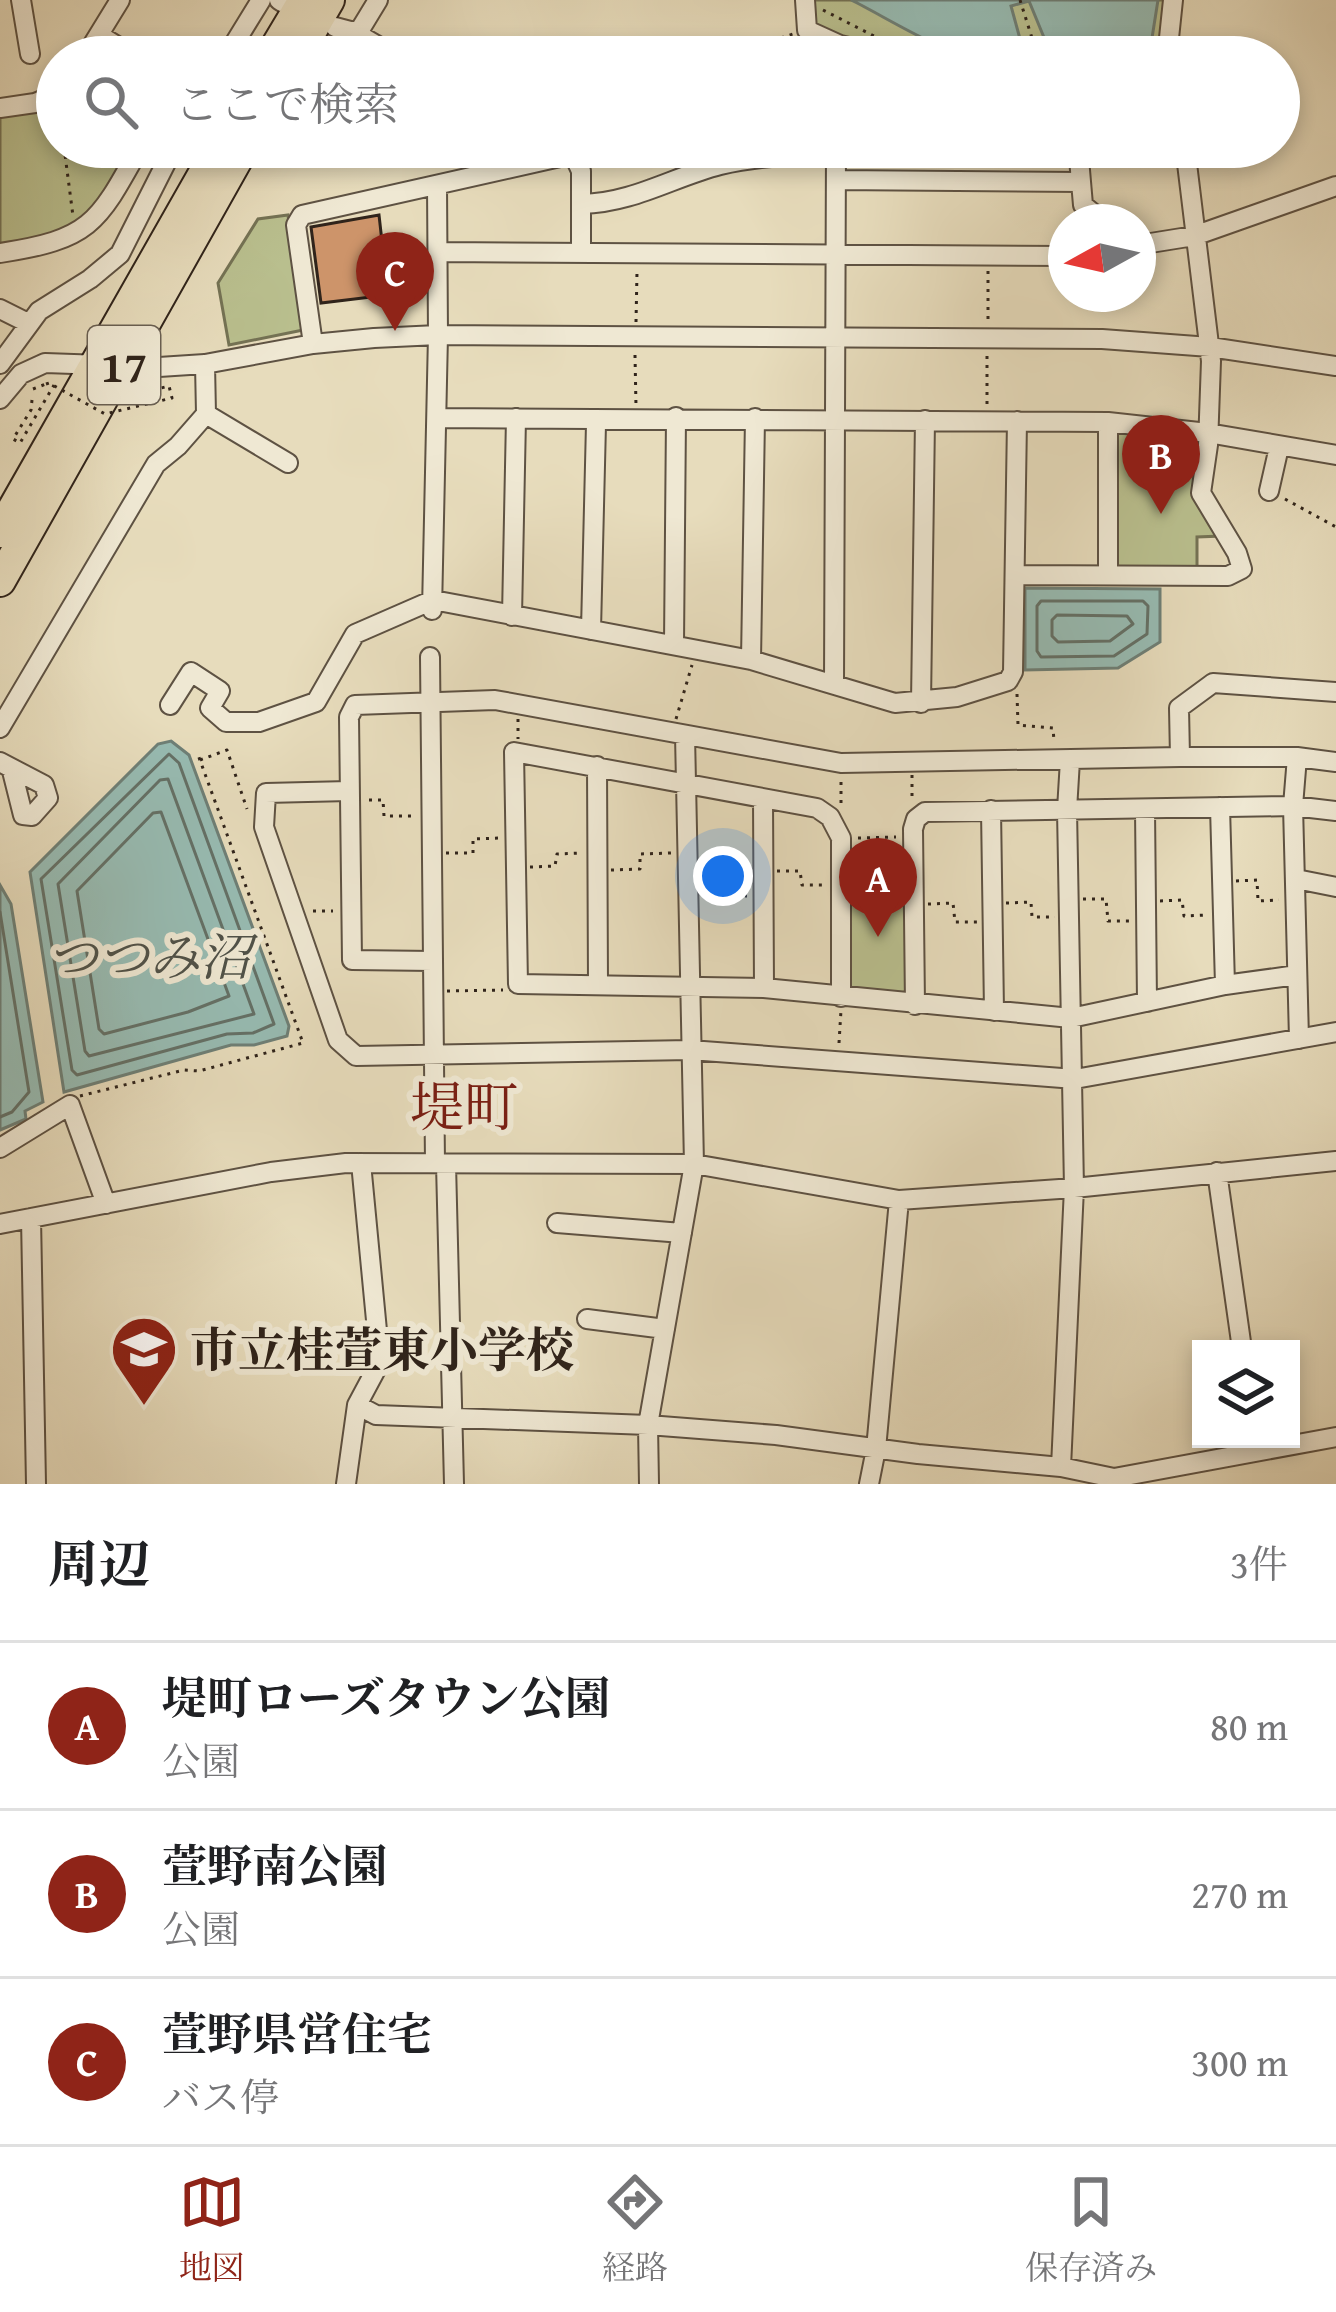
<!DOCTYPE html>
<html lang="ja">
<meta charset="utf-8">
<style>
body{margin:0;font-family:"Gentium Book Plus","Noto Serif JP",serif;background:#f2f2f2;color:#202124}
.controls{position:absolute;right:36px;bottom:36px;display:grid;overflow:hidden;border-radius:0px;box-shadow:0 6px 18px #0003}
.controls button{width:108px;height:108px;display:grid;place-items:center;padding:0;border:0;border-bottom:3px solid #e0e0e0;background:#fff;color:#202124;font:60px sans-serif}
.compass{position:absolute;left:1048px;top:204px;width:108px;height:108px;border-radius:50%;background:#fff;box-shadow:0 6px 18px #0003;rotate:262deg}
.you{position:absolute;left:723px;top:876px;width:42px;height:42px;margin:-30px;border:9px solid #fff;border-radius:50%;background:#1a73e8;box-shadow:0 0 0 18px #1a73e833}
.badge{display:grid;place-items:center;width:78px;height:78px;border-radius:50%;background:#8f2418;color:#fff;font-size:39px;font-weight:700}
.pin{position:absolute;translate:-50% -99px;filter:drop-shadow(0 3px 6px #0008)}
.pin::after{content:'';position:absolute;top:63px;width:42px;height:36px;background:inherit;clip-path:polygon(0 0,100% 0,50% 100%)}
.list{margin:0;padding:0;list-style:none}
h2{display:flex;justify-content:space-between;align-items:center;height:156px;margin:0;padding:0 48px;font-size:51px}
h2 small{font-size:39px;font-weight:400;color:#757577}
.list li{display:grid;grid-template-columns:78px 1fr auto;gap:36px;align-items:center;box-sizing:border-box;height:168px;padding:0 48px;border-top:3px solid #e0e0e0}
.list b{display:block;font-size:45px;white-space:nowrap}
.list p{margin:0;font-size:39px;white-space:nowrap;color:#757577}
.list em{font-size:39px;font-style:normal;color:#757577}
.icon{flex:none;width:66px;height:66px;fill:none;stroke:currentColor;stroke-width:2;stroke-linecap:round;stroke-linejoin:round}
.map{position:relative;flex:none;width:1336px;height:1484px;overflow:hidden}
.search{position:absolute;background:#fff;box-shadow:0 6px 18px #0003;left:36px;right:36px;top:36px;height:132px;display:flex;align-items:center;gap:30px;box-sizing:border-box;padding:0 42px;border-radius:66px;color:#757577;font-size:45px}
.sheet{height:660px;background:#fff}
nav{display:flex;justify-content:space-around;align-items:center;box-sizing:border-box;height:168px;border-top:3px solid #e0e0e0;background:#fff;font-size:33px;color:#757577}
nav a{display:grid;justify-items:center;gap:6px}
nav .on{color:#8f2418}
.map>svg:first-child{display:block}
.green{fill:#b9bf8e;stroke:#747254;stroke-width:3}
.water{fill:#97bbb2;stroke:#6e7f76;stroke-width:3}
.lines{fill:none;stroke-linecap:round;stroke-linejoin:round}
.shore{stroke:#647066;stroke-width:3}
.building{fill:#cd946a;stroke:#30241b;stroke-width:3}
.minor-casing{stroke:#5e5243;stroke-width:22}
.highway-casing{stroke:#30241b;stroke-width:34}
.path{stroke:#30241b;stroke-width:3;stroke-dasharray:3 6;stroke-linecap:butt}
.minor{stroke:#efe8d3;stroke-width:18}
.highway{stroke:#e7dcbc;stroke-width:30}
.path-bridge{stroke:#30241b;stroke-width:3;stroke-dasharray:3 6;stroke-linecap:butt}
.labels{text-anchor:middle;dominant-baseline:central;stroke-width:12;stroke-linejoin:round;paint-order:stroke}
.shield{fill:#efe8d3;stroke:#695f52;stroke-width:3}
.shield-label{font-size:45px;font-weight:bold;fill:#30241b}
.poi-label{font-size:48px;font-weight:bold;fill:#30241b;stroke:#efe8d3;text-anchor:start}
.water-label{font-size:51px;font-style:italic;fill:#4f5148;stroke:#efe8d3}
.quarter-label{font-size:54px;fill:#7a1f14;stroke:#efe8d3}
</style>
<div class="map">
<svg width="1336" height="1484" viewBox="0 0 1336 1484">
<rect width="100%" height="100%" fill="#e7dcbc"/>
<filter id="stains"><feTurbulence type="fractalNoise" baseFrequency=".00167" numOctaves="4"/><feColorMatrix values="0 0 0 0 .2 0 0 0 0 .09 0 0 0 0 .02 0 0 0 .5 -.17"/></filter>
<radialGradient id="worn" r=".72"><stop offset=".6" stop-color="#630" stop-opacity="0"/><stop offset="1" stop-color="#630" stop-opacity=".3"/></radialGradient>
<!-- green -->
<path class="green" d="M811 0H1169L1164 57H909L841 38 813 24Z
M57 100V147H133C94 220 83 232 0 245V115Z
M288 215 303 330 229 345 218 283 258 219Z
M1122 428 1198 436 1204 442 1195 491 1221 536 1197 537V569L1122 570 1113 564V438Z
M911 887V991L901 999 851 994 846 986 845 888Z"/>
<!-- water -->
<path class="water" d="M851 0H1158L1149 57H1052L1029 1 1011 6 1025 57C1009 57 992 59 976 57 939 52 886 17 851 0Z
M1025 588 1160 589V642L1118 668 1025 670Z
M171 741 189 755 289 1026 287 1036 254 1045H231L64 1092 30 872 158 744Z
M0 885 11 904 43 1102 25 1111 26 1119 0 1130Z"/>
<g class="lines">
<!-- shore -->
<path class="shore" d="M1041 601H1143L1148 606 1147 634 1114 656 1041 657 1037 651V606Z
M1057 615 1127 616 1133 624 1110 641 1058 642 1052 636V620Z
M169 754 179 763 274 1024 253 1033 227 1034 77 1075 72 1070 41 879Z
M168 779 254 1014 89 1056 85 1051 58 884 160 780Z
M161 812 229 996 188 1012 104 1034 99 1029 77 891 153 813Z
M0 912 29 1092 12 1112 0 1117"/>
</g>
<!-- building -->
<path class="building" d="M379 215 388 295 321 303 311 227Z"/>
<g class="lines">
<defs>
<path id="minor" d="M21 0 30 54
M279 0 282 2
M805 0 807 30 840 45 890 57
M335 27 354 32 385 50
M99 35 135 57
M347 53 354 32 361 28 378 0
M85 57 120 0
M226 57 261 0
M1167 57 1173 0
M0 108 35 103 57 94
M1078 147 1083 205 1104 222
M836 180 1081 182
M582 204C633 203 673 177 720 165 758 156 797 155 835 153
M1138 245 1194 236 1336 186
M439 252 1066 256
M0 253C90 239 97 225 140 147
M0 309 28 323
M313 344 296 225 302 215 569 155 575 158 581 171V252
M0 364 39 311 90 279 120 254 174 147
M205 364 206 414 288 463
M0 399 21 374 45 363 159 367 205 364 313 344 374 338 438 335 1102 339 1210 347 1336 366
M437 418 1108 422 1208 433 1336 455
M1108 422V574
M1269 491 1279 447
M1015 575 1228 576 1242 569 1237 553 1201 493 1208 445 1211 361 1185 147
M432 610 438 335 437 185
M512 616 516 418
M591 630 596 424
M674 644 676 417
M430 657 435 1163
M751 660 755 418
M834 684 836 147
M921 703 925 420
M170 705 191 672 220 691 210 708 226 722H259L316 702 355 634 433 600 751 660 895 703 957 697 1008 681 1013 672 1017 421
M0 728 156 464 178 446 206 414
M1180 757 1179 708 1213 683 1336 692
M1297 757 1293 806 1299 1039
M0 762 44 785 48 798 32 816 23 815 12 771
M597 766 598 984
M349 791 266 793 264 827 338 1040 356 1056 690 1050 1075 1079 1336 1032
M763 799 764 988
M1220 807 1225 985
M991 810 994 1011
M1145 810 1147 1002
M1296 879 1336 887
M433 961 352 960 349 717 355 705 495 700 841 763 1180 757H1297L1336 762
M841 997V838L830 817 817 808 514 752 518 984 764 988 1071 1018 1225 985 1297 975
M915 1005 913 829 916 819 925 812 1293 806 1336 811
M0 1148 70 1105 106 1204
M446 1164 454 1484
M1217 1172 1242 1349
M31 1218 36 1484
M557 1223 682 1233
M0 1224 271 1172 346 1163 694 1164 899 1200 1074 1188 1336 1161
M587 1319 665 1329
M357 1405 376 1415 648 1425 776 1435 918 1454 1061 1467 1114 1478 1336 1437
M1061 1467 1074 1188 1067 810 1070 760
M346 1484 357 1405 380 1362 361 1163
M649 1484 648 1425 694 1164 685 735
M869 1484 876 1449 899 1200"/>
<path id="highway" d="M270 57 304 0
M296 57 329 0
M0 532 219 147
M0 581 244 147"/>
</defs>
<!-- minor casing -->
<use href="#minor" class="minor-casing"/>
<!-- highway casing -->
<use href="#highway" class="highway-casing"/>
<!-- path -->
<path class="path" d="M1020 0 1038 57
M823 10 874 36
M905 47 936 57
M721 57 793 34
M49 114 57 121
M64 147 73 216
M319 159 372 147
M988 319V269
M636 322 637 272
M635 355 636 406
M33 389 46 384
M32 400 31 410 13 439 20 443 54 385
M126 402 141 399 143 405
M987 404V354
M1285 499 1336 527
M1017 694 1018 725 1053 728 1054 741
M518 719V739
M676 719 692 665
M200 760 227 750 247 809
M912 775V802
M369 800H383L384 816H415
M841 803V777
M858 838 896 837
M446 853H473V839L500 838
M530 867 555 866 557 854 582 853
M611 870 640 869V854L671 853
M777 871H800L802 885H827
M1236 881 1257 880 1258 901 1279 900
M702 887 726 886V897L747 896
M1083 899H1106L1108 921H1130
M1160 901 1182 900 1184 916 1208 915
M1006 903 1031 902 1032 917H1055
M928 904 953 903 955 922H979
M313 911H333
M447 991 503 990
M839 1043 841 1010
M80 1096 184 1070 199 1071 303 1043 197 752"/>
<!-- minor -->
<use href="#minor" class="minor"/>
<!-- highway -->
<use href="#highway" class="highway"/>
<!-- path-bridge -->
<path class="path-bridge" d="M46 384 49 383 105 414 172 398 169 386 125 397"/>
</g>
<!-- icons -->
<defs>
<symbol id="school-pin" viewBox="-11 -11 22 30"><path d="M0 17L-7.5 6A9.5 9.5 0 1 1 7.5 6Z" fill="#8f2418" stroke="#efe8d3"/><path d="M0-5L7-2L0 1L-7-2ZM-4 1L0 2.5L4 1V4Q0 6-4 4Z" fill="#fff"/></symbol>
</defs>
<g fill-rule="evenodd">
<use href="#school-pin" x="106" y="1311" width="76" height="104"/>
</g>
<g class="labels">
<!-- shield labels -->
<rect class="shield" x="88" y="326" width="72" height="78" rx="9"/>
<g class="shield-label">
<text x="124" y="365">17</text>
</g>
<!-- poi labels -->
<g class="poi-label">
<text x="190" y="1349">市立桂萱東小学校</text>
</g>
<!-- water labels -->
<g class="water-label">
<text x="149" y="956">つつみ沼</text>
</g>
<!-- quarter labels -->
<g class="quarter-label">
<text x="464" y="1106">堤町</text>
</g>
</g>
<rect width="100%" height="100%" filter="url(#stains)"/>
<rect width="100%" height="100%" fill="url(#worn)"/>
</svg>
<div class="controls">
<button><svg class="icon" aria-label="layers" viewBox="0 0 24 24"><path d="M12 4l9 5-9 5-9-5zM3 14l9 5 9-5"/></svg></button>
</div>
<svg class="compass" viewBox="-18 -18 36 36"><path d="M0-13l5 13h-10z" fill="#e53935"/><path d="M0 13l5-13h-10z" fill="#757577"/></svg>
<div class="you"></div>
<div class="pin badge" style="left:878px;top:937px">A</div>
<div class="pin badge" style="left:1161px;top:514px">B</div>
<div class="pin badge" style="left:395px;top:331px">C</div>
<div class="search"><svg class="icon" aria-label="search" viewBox="0 0 24 24"><circle cx="10" cy="10" r="6"/><path d="M15 15l6 6"/></svg>ここで検索</div>
</div>
<section class="sheet">
<h2>周辺<small>3件</small></h2>
<ul class="list">
<li><span class="badge">A</span><div><b>堤町ローズタウン公園</b><p>公園</p></div><em>80 m</em></li>
<li><span class="badge">B</span><div><b>萱野南公園</b><p>公園</p></div><em>270 m</em></li>
<li><span class="badge">C</span><div><b>萱野県営住宅</b><p>バス停</p></div><em>300 m</em></li>
</ul>
</section>
<nav>
<a class="on"><svg class="icon" aria-label="map" viewBox="0 0 24 24"><path d="M3 6l6-2 6 2 6-2v14l-6 2-6-2-6 2zM9 4v14M15 6v14"/></svg>地図</a>
<a><svg class="icon" aria-label="directions" viewBox="0 0 24 24"><path d="M12 3l9 9-9 9-9-9zM9 14v-3h6M13 9l2 2-2 2"/></svg>経路</a>
<a><svg class="icon" aria-label="saved" viewBox="0 0 24 24"><path d="M7 4h10v16l-5-4-5 4z"/></svg>保存済み</a>
</nav>
